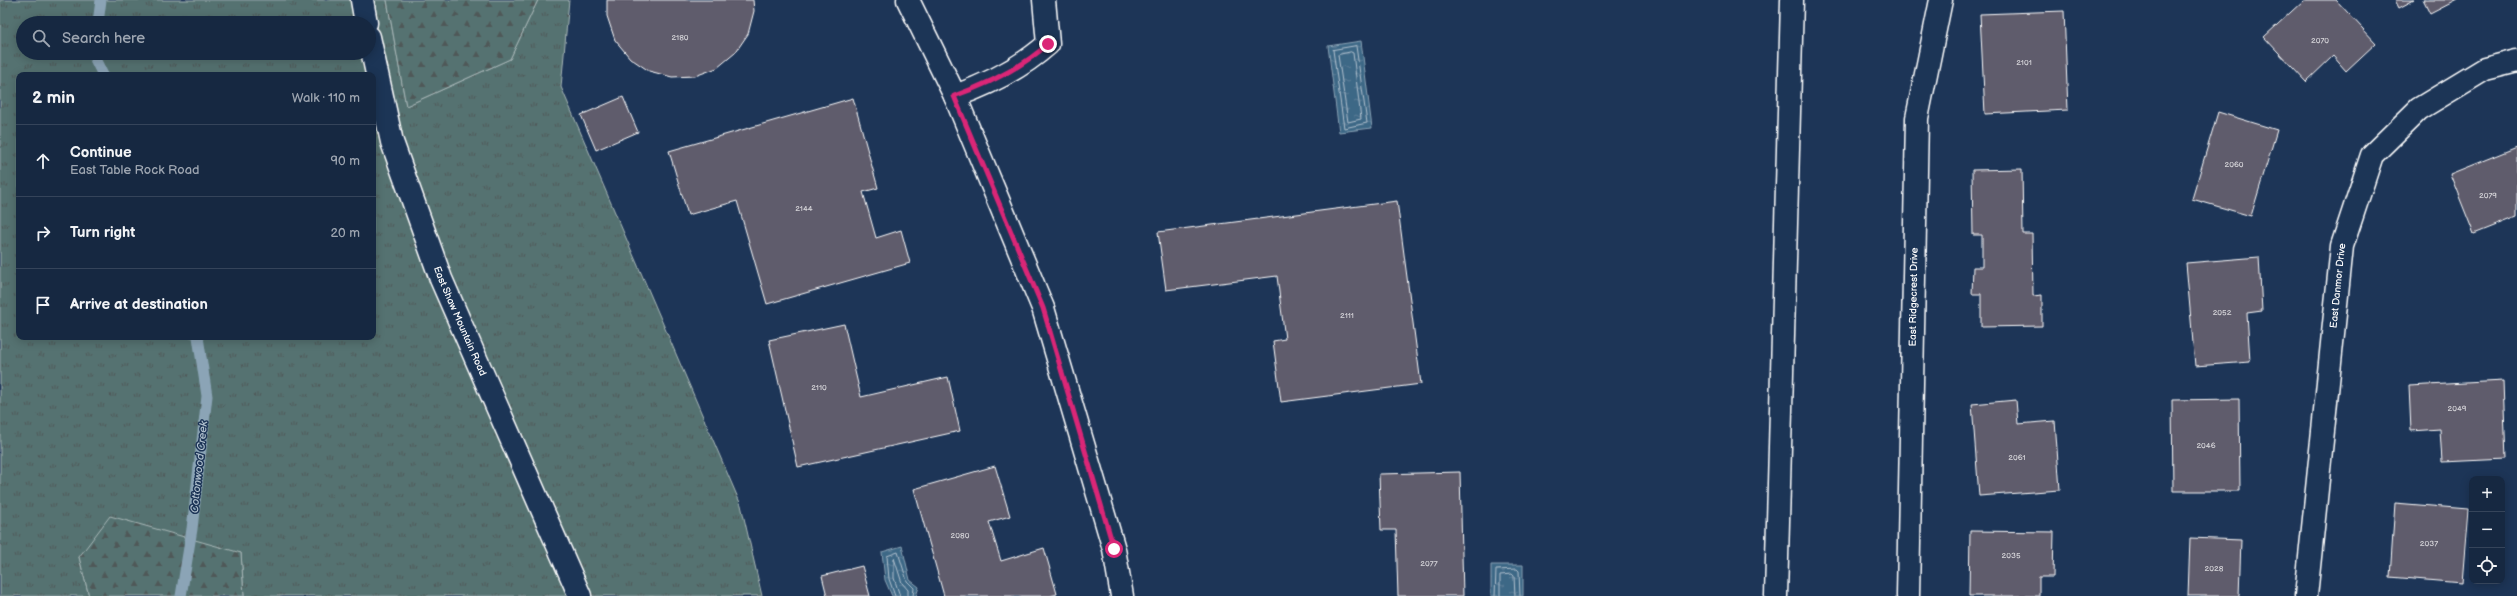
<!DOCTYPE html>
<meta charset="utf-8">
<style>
body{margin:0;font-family:"Balsamiq Sans",sans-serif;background:#23344c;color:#f1f3f6}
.controls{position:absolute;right:12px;bottom:12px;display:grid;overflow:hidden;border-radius:8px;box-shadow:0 2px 10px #0003}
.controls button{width:36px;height:36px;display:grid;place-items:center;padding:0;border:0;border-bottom:1px solid #35445a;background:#162841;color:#f1f3f6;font:20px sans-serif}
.stop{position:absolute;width:12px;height:12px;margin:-9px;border:3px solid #db2777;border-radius:50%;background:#fff}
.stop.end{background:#db2777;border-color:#fff;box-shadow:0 1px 4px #0008}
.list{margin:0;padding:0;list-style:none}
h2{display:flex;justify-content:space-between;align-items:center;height:52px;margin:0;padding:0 16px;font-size:17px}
h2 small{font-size:13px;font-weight:400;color:#9ea6b1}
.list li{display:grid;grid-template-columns:26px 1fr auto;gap:12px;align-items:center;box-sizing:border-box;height:72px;padding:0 16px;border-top:1px solid #35445a}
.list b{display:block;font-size:15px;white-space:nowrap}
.list p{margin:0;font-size:13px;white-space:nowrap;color:#9ea6b1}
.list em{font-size:13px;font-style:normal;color:#9ea6b1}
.icon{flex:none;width:22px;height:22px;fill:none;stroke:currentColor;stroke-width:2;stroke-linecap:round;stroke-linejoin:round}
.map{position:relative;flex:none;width:2517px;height:596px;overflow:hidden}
.search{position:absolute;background:#162841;box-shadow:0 2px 10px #0003;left:16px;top:16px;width:360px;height:44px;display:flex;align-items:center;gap:10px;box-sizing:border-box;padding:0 14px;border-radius:22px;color:#9ea6b1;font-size:15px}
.panel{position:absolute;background:#162841;box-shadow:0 2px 10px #0003;left:16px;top:72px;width:360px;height:268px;border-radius:8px}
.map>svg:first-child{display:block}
.grass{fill:url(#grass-tufts);stroke:#aab8b8;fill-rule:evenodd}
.forest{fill:url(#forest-firs);stroke:#aab8b8}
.water{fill:url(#water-ripples);stroke:#8ba4b6}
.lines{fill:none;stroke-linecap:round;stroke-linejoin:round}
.shore{stroke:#b2c2cf;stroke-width:1}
.stream{stroke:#8ba4b6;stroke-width:11}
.building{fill:#5f5b6c;stroke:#fff}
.lane-casing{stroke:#fff;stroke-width:25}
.street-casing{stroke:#fff;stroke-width:25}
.lane{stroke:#1d3557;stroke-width:22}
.street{stroke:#1d3557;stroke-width:22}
.route{stroke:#db2777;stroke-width:5}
.labels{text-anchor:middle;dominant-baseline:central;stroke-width:3;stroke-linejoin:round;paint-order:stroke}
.number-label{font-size:8px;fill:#d7d6da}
.street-label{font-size:10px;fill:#fff;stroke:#1d3557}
.water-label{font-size:11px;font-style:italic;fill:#b2c2cf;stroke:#1d3557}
</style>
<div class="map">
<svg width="2517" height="596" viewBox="0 0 2517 596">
<defs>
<pattern id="grass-tufts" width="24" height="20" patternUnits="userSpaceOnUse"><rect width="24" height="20" fill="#547271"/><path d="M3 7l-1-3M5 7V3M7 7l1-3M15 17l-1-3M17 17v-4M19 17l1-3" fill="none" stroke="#4f5959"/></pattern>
<pattern id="forest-firs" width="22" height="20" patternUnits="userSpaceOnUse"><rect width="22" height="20" fill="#547271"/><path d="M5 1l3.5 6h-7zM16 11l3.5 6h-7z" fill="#4f5959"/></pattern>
<pattern id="water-ripples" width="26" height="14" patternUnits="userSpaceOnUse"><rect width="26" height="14" fill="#3e6786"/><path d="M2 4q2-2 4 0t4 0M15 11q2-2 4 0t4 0" fill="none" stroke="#5b7e98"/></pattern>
</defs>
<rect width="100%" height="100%" fill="#1d3557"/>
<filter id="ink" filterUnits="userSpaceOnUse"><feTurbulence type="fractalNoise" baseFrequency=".025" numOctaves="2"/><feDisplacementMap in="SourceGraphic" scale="8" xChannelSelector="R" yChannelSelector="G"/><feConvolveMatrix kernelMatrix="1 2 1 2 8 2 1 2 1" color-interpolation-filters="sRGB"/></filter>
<g filter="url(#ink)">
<!-- grass -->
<path class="grass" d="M0 0H387L406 106 510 59 538 0H569L561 87 741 505 762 596H244L241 553 79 557 89 596H0ZM23 23H369V53H23ZM19 75H373V337H19Z"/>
<!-- forest -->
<path class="forest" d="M387 0H538L510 59 406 106Z
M110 516 241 553 244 596H89L79 557Z"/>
<!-- water -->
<path class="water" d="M1361 41 1372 128 1339 132 1328 46Z
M902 546 910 580 919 587 916 596H892L885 580 882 552Z
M1491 565H1523V596H1491Z"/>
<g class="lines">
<!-- shore -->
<path class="shore" d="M1356 46 1367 123 1344 128 1333 50Z
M1351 52 1353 53 1361 119 1348 122 1338 55Z
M895 596 889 579 887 556 898 552 907 581 914 588 913 596
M900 596 894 578V558L902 583 908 590V596
M1495 596 1496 570 1517 569 1519 571 1520 596
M1500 596V575L1512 574 1514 576 1515 596"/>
<!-- stream -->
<path class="stream" d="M98 23 101 0
M95 53V59L103 75
M181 596 192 529 207 396 198 337"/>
</g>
<!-- building -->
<path class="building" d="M607 0H753L754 11 748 34 735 53 717 68 695 76 672 77 649 71 630 58 615 40 607 16Z
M2304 0H2336L2376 43 2346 71 2333 56 2306 82 2264 37Z
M2395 0H2414L2399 8Z
M2423 0H2457L2430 14Z
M2064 11 2068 110 1985 114 1980 14Z
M623 97 638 132 596 150 581 115Z
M853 98 878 188 863 192 876 238 901 230 910 263 767 304 737 201 688 215 669 151Z
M2218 112 2277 130 2251 216 2192 199Z
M2517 147V217L2474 234 2450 174Z
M2022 169 2023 234H2032L2033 296 2042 295V326L1981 327V294H1972L1973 267H1982V235H1973L1972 170Z
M1397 201 1421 384 1281 402 1273 341 1285 339 1277 276 1166 290 1158 232Z
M2259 257 2262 311 2247 313 2250 362 2195 366 2186 263Z
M844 324 861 397 948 377 960 431 798 467 769 340Z
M2503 381 2506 459 2442 462 2440 429 2411 431 2409 386Z
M2239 399 2240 491H2173L2172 400Z
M2016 400 2018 424 2055 421 2060 490 1979 496 1972 404Z
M995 466 1010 516 989 522 1001 561 1044 548 1057 594 1050 596H944L914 489Z
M1460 472 1463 596H1398L1396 530H1381L1379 474Z
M2395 503 2468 509 2462 583 2390 577Z
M1970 531 2054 532 2053 577H2039V596H1969Z
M2190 538 2241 540 2239 596H2188Z
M862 566 870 596H827L822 576Z"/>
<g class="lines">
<defs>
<path id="lane" d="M955 96C989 84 1020 69 1048 44L1044 0"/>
<g id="street">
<path d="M362 0 366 23"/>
<path d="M908 0 955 96 1043 308 1114 549 1122 596"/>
<path id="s1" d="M369 37 392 142 441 279 580 596"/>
<path d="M1776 596 1792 0"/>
<path id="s2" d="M1908 596 1917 118 1941 0"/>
<path id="s3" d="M2306 596 2342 246 2372 155 2419 109 2485 69 2517 61"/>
</g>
</defs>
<!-- lane casing -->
<use href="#lane" class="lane-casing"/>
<!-- street casing -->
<use href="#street" class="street-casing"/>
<!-- lane -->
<use href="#lane" class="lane"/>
<!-- street -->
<use href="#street" class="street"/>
</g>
</g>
<g class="lines" filter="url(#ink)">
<!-- route -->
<path class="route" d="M1048 44C1020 69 989 84 954 96L1043 308 1114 549"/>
</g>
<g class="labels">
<!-- number labels -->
<g class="number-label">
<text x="680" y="37">2180</text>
<text x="2320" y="40">2070</text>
<text x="2024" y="62">2101</text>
<text x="2234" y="164">2060</text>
<text x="2488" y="195">2079</text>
<text x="804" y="208">2144</text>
<text x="2222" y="312">2052</text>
<text x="1347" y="315">2111</text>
<text x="819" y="387">2110</text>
<text x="2457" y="408">2049</text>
<text x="2206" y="445">2046</text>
<text x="2017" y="457">2061</text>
<text x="960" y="535">2080</text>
<text x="2429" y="543">2037</text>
<text x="2011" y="555">2035</text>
<text x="1429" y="563">2077</text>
<text x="2214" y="568">2028</text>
</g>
<!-- street labels -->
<g class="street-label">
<text stroke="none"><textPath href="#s3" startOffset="312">East Danmor Drive</textPath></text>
<text stroke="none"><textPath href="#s2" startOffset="299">East Ridgecrest Drive</textPath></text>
<text stroke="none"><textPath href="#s1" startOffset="299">East Shaw Mountain Road</textPath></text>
</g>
<!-- water labels -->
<g class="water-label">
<text transform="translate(199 467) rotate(-84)">Cottonwood Creek</text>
</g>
</g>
</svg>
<div class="controls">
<button>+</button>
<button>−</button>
<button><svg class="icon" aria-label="locate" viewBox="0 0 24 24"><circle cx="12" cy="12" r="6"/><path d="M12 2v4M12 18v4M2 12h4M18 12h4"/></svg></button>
</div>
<div class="stop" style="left:1114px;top:549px"></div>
<div class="stop end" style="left:1048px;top:44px"></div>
<div class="search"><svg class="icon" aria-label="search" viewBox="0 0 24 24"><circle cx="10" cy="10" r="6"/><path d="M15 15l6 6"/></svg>Search here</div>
<section class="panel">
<h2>2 min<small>Walk · 110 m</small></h2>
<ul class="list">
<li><svg class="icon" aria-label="ahead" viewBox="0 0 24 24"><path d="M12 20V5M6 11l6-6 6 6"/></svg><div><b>Continue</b><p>East Table Rock Road</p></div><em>90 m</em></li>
<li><svg class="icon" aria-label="right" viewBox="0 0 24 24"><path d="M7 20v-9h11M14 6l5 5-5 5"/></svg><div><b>Turn right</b></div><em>20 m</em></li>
<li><svg class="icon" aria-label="arrive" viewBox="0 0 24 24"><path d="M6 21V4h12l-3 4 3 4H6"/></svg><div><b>Arrive at destination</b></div></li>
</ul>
</section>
</div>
